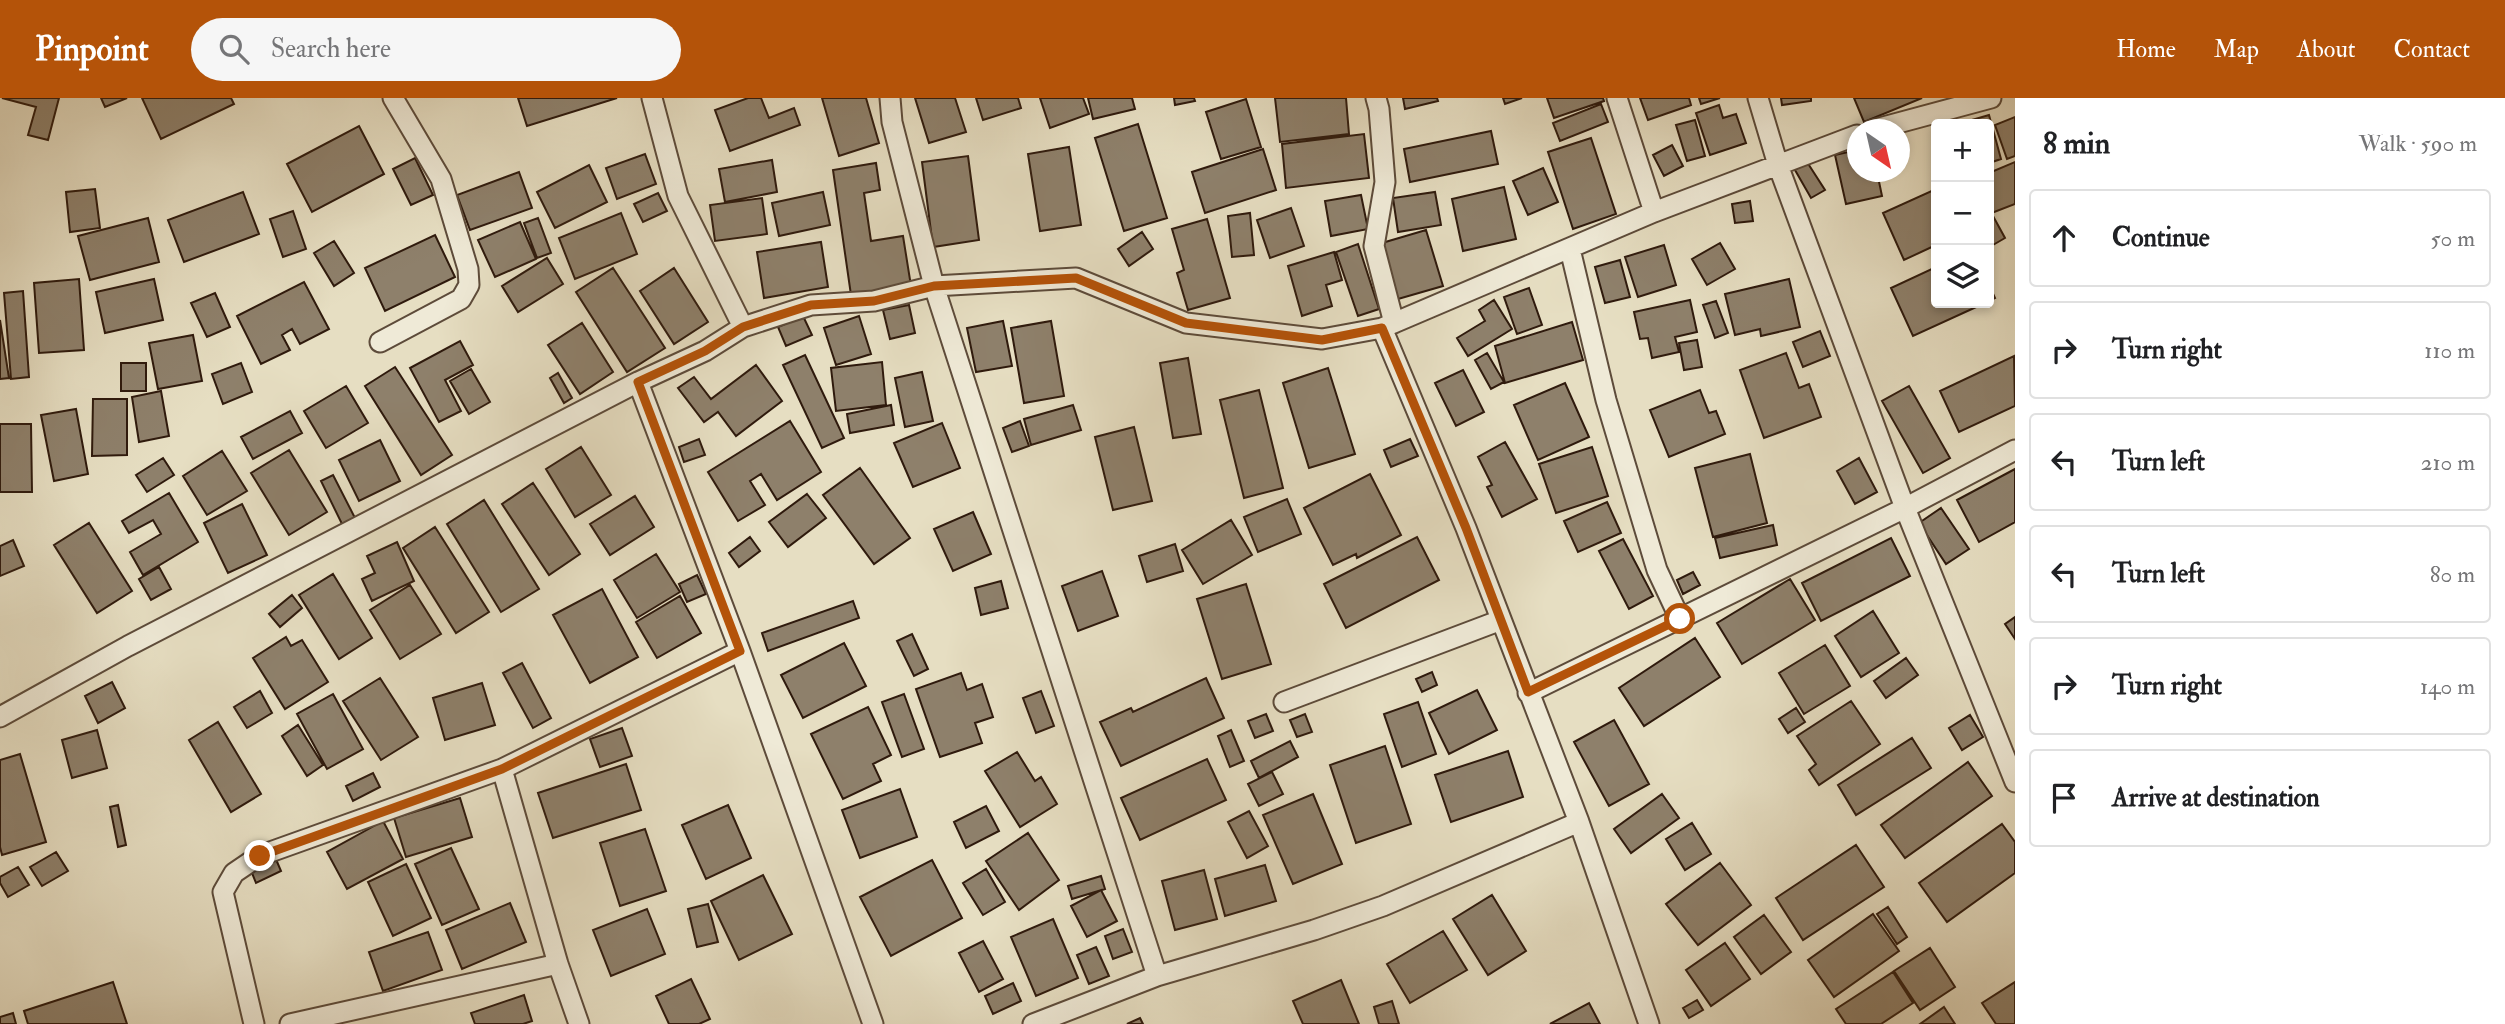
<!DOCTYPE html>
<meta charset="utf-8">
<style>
body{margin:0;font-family:"IM FELL Double Pica",serif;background:#f6f6f6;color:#202124}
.controls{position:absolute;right:21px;top:21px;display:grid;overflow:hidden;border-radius:7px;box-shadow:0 4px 10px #0003}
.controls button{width:63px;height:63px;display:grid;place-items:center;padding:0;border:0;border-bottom:2px solid #e0e0e0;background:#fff;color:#202124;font:35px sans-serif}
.compass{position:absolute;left:1847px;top:21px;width:63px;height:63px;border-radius:50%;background:#fff;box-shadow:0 4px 10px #0003;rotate:146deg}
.stop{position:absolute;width:21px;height:21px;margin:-16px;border:5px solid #b45309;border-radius:50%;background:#fff}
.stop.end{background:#b45309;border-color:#fff;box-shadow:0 2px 7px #0008}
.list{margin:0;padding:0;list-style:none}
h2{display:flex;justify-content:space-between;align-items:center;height:91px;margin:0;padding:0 28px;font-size:30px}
h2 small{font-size:23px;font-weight:400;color:#757577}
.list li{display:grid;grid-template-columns:46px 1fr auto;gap:21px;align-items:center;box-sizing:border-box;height:98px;margin:0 14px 14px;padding:0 14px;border:2px solid #e0e0e0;border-radius:7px}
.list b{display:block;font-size:26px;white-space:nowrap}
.list em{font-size:23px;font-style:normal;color:#757577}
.icon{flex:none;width:38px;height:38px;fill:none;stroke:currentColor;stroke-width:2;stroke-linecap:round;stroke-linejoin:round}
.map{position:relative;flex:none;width:2015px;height:926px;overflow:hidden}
header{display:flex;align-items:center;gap:42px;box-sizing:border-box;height:98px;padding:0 35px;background:#b45309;color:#fff}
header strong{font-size:33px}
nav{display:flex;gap:38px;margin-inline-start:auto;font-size:24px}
.search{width:490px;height:63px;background:#f6f6f6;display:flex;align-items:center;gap:18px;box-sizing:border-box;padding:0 24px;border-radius:38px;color:#757577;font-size:26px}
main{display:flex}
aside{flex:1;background:#fff}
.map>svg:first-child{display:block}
.building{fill:#8e806b;stroke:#2f1a0d;stroke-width:2}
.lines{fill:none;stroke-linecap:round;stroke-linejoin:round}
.minor-casing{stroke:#5d4b3a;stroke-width:23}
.minor{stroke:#efead7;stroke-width:19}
.route{stroke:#b45309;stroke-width:9}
</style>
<header>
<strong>Pinpoint</strong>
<div class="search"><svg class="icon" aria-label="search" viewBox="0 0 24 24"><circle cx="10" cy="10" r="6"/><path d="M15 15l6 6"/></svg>Search here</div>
<nav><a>Home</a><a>Map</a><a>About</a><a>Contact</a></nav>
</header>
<main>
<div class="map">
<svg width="2015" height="926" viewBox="0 0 2015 926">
<rect width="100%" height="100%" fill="#e6dec2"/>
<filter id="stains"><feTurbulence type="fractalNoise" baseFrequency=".00286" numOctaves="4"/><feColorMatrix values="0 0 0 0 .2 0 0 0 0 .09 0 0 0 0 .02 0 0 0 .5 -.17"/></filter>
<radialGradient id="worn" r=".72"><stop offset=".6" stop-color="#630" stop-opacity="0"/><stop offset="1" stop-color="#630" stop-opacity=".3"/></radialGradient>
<!-- building -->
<path class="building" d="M2 0H59L48 42 28 37 36 9Z
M101 0H127L105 9Z
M142 0H231L234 6 161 41Z
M518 0H617L527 28Z
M748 0H761L769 20 794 10 800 27 730 53 715 12Z
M822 0H866L879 45 839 58Z
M915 0H955L966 34 929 45Z
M976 0H1018L1021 10 983 22Z
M1040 0H1083L1089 16 1050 30Z
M1088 0H1132L1135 11 1093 21Z
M1174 0H1194L1195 3 1175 7Z
M1275 0H1346L1349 36 1280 44Z
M1403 0H1437L1438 3 1405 11Z
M1503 0H1522L1505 6Z
M1547 0H1603L1604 3 1554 20Z
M1640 0H1689L1691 7 1648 22Z
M1699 0H1720L1701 6Z
M1781 0H1811V3L1782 7Z
M1854 0H1922L1864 24Z
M1246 1 1261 49 1221 61 1206 14Z
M1601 6 1608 24 1560 43 1553 25Z
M1719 7 1723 20 1736 16 1746 45 1710 57 1696 15Z
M1989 17 2001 61 1989 65V26H1958Z
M2015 19V58L2007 61 1995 27Z
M1695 22 1705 58 1687 63 1676 27Z
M1138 26 1167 120 1124 133 1095 40Z
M359 28 384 76 312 114 287 66Z
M1491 33 1498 66 1410 84 1404 51Z
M1364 36 1369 80 1286 90 1282 46Z
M1591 40 1616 116 1573 131 1548 54Z
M1672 47 1683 68 1664 78 1653 57Z
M1069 49 1081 127 1040 133 1028 56Z
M1263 51 1276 92 1205 115 1192 74Z
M1857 52V74H1877L1882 98 1846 106 1835 57Z
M645 56 656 86 617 101 606 70Z
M968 58 979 142 933 149 922 64Z
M415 60 433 97 411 107 393 71Z
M772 62 777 94 725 104 719 71Z
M1807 64 1825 92 1811 100 1795 72Z
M2015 64V106L1989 116V75Z
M876 65 880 92 864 95 871 143 903 138 911 188 851 197 833 72Z
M589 67 607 104 555 130 537 94Z
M1543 70 1558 104 1528 117 1513 83Z
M519 74 532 110 470 132 457 97Z
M1504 89 1516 141 1463 153 1452 101Z
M95 91 100 130 70 134 66 94Z
M1936 91V147L1904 162 1883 115Z
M243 94 259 136 184 164 168 122Z
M823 94 830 127 779 138 772 105Z
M1435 94 1441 127 1398 134 1393 100Z
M658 95 667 113 643 124 634 106Z
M1361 97 1368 131 1331 138 1325 103Z
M762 100 767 136 715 143 710 107Z
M1750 103 1753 123 1735 125 1732 106Z
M1291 110 1304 148 1270 160 1257 122Z
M293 113 306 151 283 159 270 121Z
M621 115 637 156 575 181 559 140Z
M1250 115 1254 157 1232 159 1228 118Z
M1993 118 2005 140 1993 147 1989 140V120Z
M148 120 159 164 90 182 78 138Z
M538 120 551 155 537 160 524 125Z
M1207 121 1230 200 1188 212 1177 175 1184 172 1172 131Z
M520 124 536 161 495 179 478 142Z
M1426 132 1443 188 1398 201 1382 145Z
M1142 134 1153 151 1129 168 1118 151Z
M435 137 455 179 385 213 365 170Z
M334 143 354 175 334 188 314 155Z
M821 144 828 189 764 200 757 154Z
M1720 145 1735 171 1707 187 1692 161Z
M1358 146 1379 211 1358 218 1336 154Z
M1664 147 1676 187 1638 199 1625 159Z
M1334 154 1342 182 1326 187 1332 208 1302 218 1288 168Z
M547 160 563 186 518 214 502 188Z
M1620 162 1630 199 1605 205 1595 169Z
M1936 169V205H1985L1913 238 1891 190Z
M613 170 665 250 627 274 576 194Z
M674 170 708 224 674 246 640 193Z
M79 181 84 252 39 255 34 185Z
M154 181 163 222 105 235 96 194Z
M1789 181 1800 229 1761 238 1760 231 1735 237 1725 196Z
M304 184 329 231 300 246 292 231 282 237 290 252 261 266 237 218Z
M1989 187 1995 200 1989 203Z
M1529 190 1542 227 1517 236 1504 199Z
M23 193 29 279 11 281 4 195Z
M215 195 230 229 207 239 191 205Z
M1494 202 1512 231 1468 258 1457 240 1485 223 1479 212Z
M1690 202 1697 234 1675 239 1679 254 1652 260 1648 240 1640 241 1634 214Z
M1716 203 1728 235 1715 240 1703 207Z
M909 207 915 235 890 241 883 212Z
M803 218 812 237 786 248 778 229Z
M859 218 871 256 836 267 824 230Z
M0 222 9 280 0 281Z
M1003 223 1012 268 976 274 967 230Z
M1051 223 1064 298 1024 305 1011 230Z
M1572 224 1583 262 1505 285 1495 248Z
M582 225 613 274 580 296 548 247Z
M1820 233 1830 258 1803 269 1793 244Z
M193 237 202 283 158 291 149 245Z
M1697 242 1702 269 1684 272 1679 245Z
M460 243 473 267 445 282 461 313 439 324 410 270Z
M1487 255 1504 284 1491 291 1475 262Z
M1786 255 1799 290 1809 286 1821 319 1764 340 1740 272Z
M805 257 844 340 822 350 783 267Z
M2014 258 2015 308 1959 334 1940 293Z
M1188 260 1201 336 1173 340 1160 265Z
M882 264 886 307 836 313 831 270Z
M121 265H146V293H121Z
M241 265 252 294 223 306 212 276Z
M756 267 782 303 736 338 718 314 704 324 678 290 694 279 711 301Z
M395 269 452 357 421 377 365 288Z
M1328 270 1355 356 1309 370 1283 285Z
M471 271 490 304 469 316 450 283Z
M1463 272 1484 314 1456 328 1435 285Z
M922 274 933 323 905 329 895 280Z
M558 275 572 300 564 305 550 280Z
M1565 285 1589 339 1538 362 1514 307Z
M346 288 368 325 326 350 304 313Z
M1909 288 1950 360 1923 375 1882 303Z
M1259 292 1283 390 1244 400 1220 302Z
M1700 292 1709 315 1716 313 1725 336 1669 359 1650 312Z
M161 293 169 338 139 344 132 299Z
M93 301H127V357L92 358Z
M891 307 894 327 850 335 847 316Z
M1073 307 1081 332 1031 347 1024 321Z
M76 311 88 376 54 383 41 317Z
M290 313 302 335 253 361 241 339Z
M790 323 821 374 777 402 761 376 750 383 765 407 738 423 708 374Z
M1020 323 1029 348 1012 354 1003 330Z
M942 325 960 370 913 389 894 345Z
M0 326H31L32 394H0Z
M1134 329 1152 403 1113 412 1095 339Z
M699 341 705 357 684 364 679 349Z
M1410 341 1418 358 1391 369 1384 352Z
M380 342 400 383 359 403 339 362Z
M1505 344 1537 401 1502 419 1487 389 1492 387 1478 359Z
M581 349 611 397 575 419 546 371Z
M1592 349 1608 398 1556 415 1539 366Z
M289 352 327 414 289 437 251 375Z
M222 353 247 393 207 417 183 378Z
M1750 356 1767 425 1713 439 1695 370Z
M163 360 174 377 147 394 136 377Z
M1859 360 1877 394 1855 406 1837 373Z
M860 370 910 440 874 466 823 397Z
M2015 371V424L1979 444 1957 402Z
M1370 376 1401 437 1357 460 1356 456 1333 467 1304 410Z
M333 377 355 420 342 426 321 383Z
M533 385 580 456 549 477 502 406Z
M169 395 198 444 143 477 130 454 161 436 153 422 129 435 122 423Z
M807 396 826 420 788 449 769 424Z
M635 398 654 429 610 457 590 426Z
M1287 401 1301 436 1258 454 1244 419Z
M484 402 539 491 501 514 447 426Z
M1607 404 1621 435 1578 454 1564 423Z
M242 406 267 457 228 475 204 425Z
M1941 410 1969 451 1946 466 1919 425Z
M973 414 991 456 953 473 934 431Z
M1231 422 1252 457 1203 486 1182 452Z
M89 425 132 493 97 515 54 447Z
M1773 427 1777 447 1720 460 1715 440Z
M435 429 489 514 456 535 403 450Z
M750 439 760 453 739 469 729 455Z
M1417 439 1439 482 1346 530 1324 486Z
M1891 440 1910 478 1821 523 1802 485Z
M1623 441 1653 498 1629 511 1599 453Z
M13 442 24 468 0 478V448Z
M397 444 414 483 372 503 362 481 375 475 367 458Z
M1175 446 1183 473 1147 484 1139 458Z
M656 456 680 494 637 520 614 482Z
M159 469 171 491 151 502 139 481Z
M1102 473 1118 518 1078 533 1062 488Z
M1693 474 1700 487 1683 496 1677 482Z
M333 476 372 540 339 561 299 497Z
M697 477 706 496 687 504 679 486Z
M1790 481 1815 522 1742 566 1717 525Z
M1001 483 1008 510 981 517 975 490Z
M1246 486 1271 566 1222 581 1197 501Z
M410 487 441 536 400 561 370 512Z
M602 491 638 559 590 585 553 517Z
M292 497 302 510 280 529 269 516Z
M680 498 701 535 657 560 636 524Z
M853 503 859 520 768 553 762 535Z
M1873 513 1899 555 1861 579 1835 538Z
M2015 519V541L2005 526Z
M912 536 928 571 914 578 897 543Z
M286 539 291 548 302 542 328 584 285 611 253 560Z
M1695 540 1720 579 1644 628 1619 590Z
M844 545 866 588 803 620 781 577Z
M1825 547 1850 588 1804 616 1779 575Z
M1906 560 1918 577 1886 600 1874 583Z
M522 565 551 620 533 630 503 575Z
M1432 574 1437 587 1422 594 1416 581Z
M961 575 967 592 982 586 993 619 975 625 982 645 940 659 916 591Z
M380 580 418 639 381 662 343 603Z
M1206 580 1224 620 1121 668 1100 624 1131 610 1133 614Z
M112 584 125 610 98 625 85 598Z
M482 585 495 627 445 642 433 600Z
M1477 592 1497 632 1449 656 1429 615Z
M260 593 272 615 247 630 234 609Z
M1041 593 1054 628 1036 635 1023 600Z
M333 596 363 651 327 671 297 616Z
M904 596 924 651 902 659 882 604Z
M1851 603 1880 646 1819 687 1809 672 1816 666 1797 638Z
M1418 604 1436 656 1402 669 1384 616Z
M868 609 891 657 873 666 881 683 843 701 811 636Z
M1796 610 1805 624 1788 635 1779 621Z
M1266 616 1273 633 1255 640 1248 623Z
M1305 616 1312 634 1297 639 1290 622Z
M1970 617 1983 639 1962 652 1949 630Z
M1614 622 1649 686 1609 708 1574 644Z
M218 624 261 696 231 714 189 642Z
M298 627 323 667 307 678 282 638Z
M622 630 632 658 600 669 590 641Z
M97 632 107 670 72 680 62 642Z
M1231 632 1244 663 1230 669 1218 638Z
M1912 640 1931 670 1856 717 1838 687Z
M1290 643 1298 659 1259 680 1251 663Z
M1385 648 1411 726 1356 745 1330 667Z
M1508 653 1523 699 1451 724 1435 677Z
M1017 654 1035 683 1041 679 1057 706 1020 729 985 673Z
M20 656 46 744 2 757 0 749V662Z
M1207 661 1226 702 1140 742 1121 700Z
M1968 664 1992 698 1905 760 1881 727Z
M626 666 641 712 553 740 538 695Z
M1272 674 1283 696 1259 708 1248 686Z
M373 675 380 689 353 703 346 688Z
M900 691 917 739 860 760 842 712Z
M1313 696 1342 766 1293 786 1263 717Z
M1662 696 1679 720 1631 755 1614 731Z
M460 700 472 739 406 759 394 720Z
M118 707 126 747 118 749 110 709Z
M728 707 751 760 706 781 682 727Z
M986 708 999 733 966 750 954 724Z
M1249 713 1268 748 1247 760 1228 724Z
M383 723 403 761 347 791 327 754Z
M1692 725 1711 756 1685 772 1666 741Z
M2002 726 2015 744V775L1947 824 1919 785Z
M645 731 666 793 620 808 600 745Z
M1028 735 1059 782 1019 812 986 763Z
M1856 747 1884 789 1803 842 1776 800Z
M451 750 479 811 442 827 415 766Z
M56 754 68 773 42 788 30 769Z
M275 759 281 773 256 785 250 770Z
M932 762 962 820 891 858 860 799Z
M1720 765 1751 807 1698 847 1666 806Z
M406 766 431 820 393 838 368 784Z
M1265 767 1276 803 1225 818 1215 781Z
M18 769 29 787 8 799 0 785V779Z
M986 771 1005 804 983 817 963 785Z
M1204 772 1217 821 1175 832 1162 783Z
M763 777 792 836 739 862 711 803Z
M1101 778 1105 791 1072 801 1068 788Z
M1101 792 1117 823 1087 839 1071 808Z
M1492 797 1526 853 1488 877 1453 821Z
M510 805 526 844 462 871 446 832Z
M708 806 718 844 697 849 688 811Z
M1888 809 1907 839 1897 846 1877 816Z
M647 811 665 856 611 878 593 832Z
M1873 816 1899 853 1834 899 1808 862Z
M1764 817 1791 854 1761 876 1734 839Z
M1053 821 1078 880 1036 898 1011 839Z
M1123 831 1132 854 1113 861 1105 838Z
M1443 833 1467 872 1410 905 1387 866Z
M428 834 442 872 383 893 369 854Z
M983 843 1003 881 979 894 959 855Z
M1725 845 1750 881 1711 908 1686 872Z
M1096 849 1109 878 1089 886 1077 857Z
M1930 850 1955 889 1920 912 1894 873Z
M1893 874 1913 905 1881 926H1846L1836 911Z
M691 881 710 921 699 926H669L656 898Z
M1341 882 1359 926H1303L1293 903Z
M113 884 127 926H28L24 913Z
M2015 884V926H1996L1982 905Z
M1013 885 1021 903 993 916 985 898Z
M524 897 532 923 523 926H475L471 915Z
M1697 902 1703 912 1689 920 1683 910Z
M1392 903 1399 926H1379L1374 909Z
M1589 905 1600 926H1550Z
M1944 909 1955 926H1920Z
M13 915 16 926H0V919Z
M1140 920 1143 926H1127Z"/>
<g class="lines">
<defs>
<path id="minor" d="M652 0 678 98 743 229
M890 0 892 24 934 188 1157 878
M1376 0 1379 11 1385 84 1374 148 1394 225
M1617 0 1654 114
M1758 0 1778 67 1905 410 2015 684
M1872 32 1991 0
M1570 151 1606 302 1657 472 1680 521
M1382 230 1466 430 1579 724 1649 926
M380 244 461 201 469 187 468 171 441 81 393 0
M638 284 740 553 873 926
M1528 595 1905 410 2015 352
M1284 604 1501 522
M0 619 128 548 638 284 705 253 743 229 811 207 874 203 934 188 1076 180 1186 225 1322 241 1382 230 1654 114 1857 37
M502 671 558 866 579 926
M254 926 223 794 234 775 259 758 502 671 740 553
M290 926 558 866
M1033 926 1157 878 1314 832 1383 808 1579 724"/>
</defs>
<!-- minor casing -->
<use href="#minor" class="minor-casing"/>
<!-- minor -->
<use href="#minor" class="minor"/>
</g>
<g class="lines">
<!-- route -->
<path class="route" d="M260 758 502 671 740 553 638 284 705 253 743 229 811 207 874 203 934 188 1076 180 1186 225 1322 242 1382 230 1466 430 1528 594 1680 521"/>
</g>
<rect width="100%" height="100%" filter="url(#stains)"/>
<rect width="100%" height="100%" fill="url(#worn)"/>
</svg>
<div class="controls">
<button>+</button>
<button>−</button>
<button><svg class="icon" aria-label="layers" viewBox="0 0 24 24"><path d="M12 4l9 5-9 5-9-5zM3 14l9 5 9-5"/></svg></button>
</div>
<svg class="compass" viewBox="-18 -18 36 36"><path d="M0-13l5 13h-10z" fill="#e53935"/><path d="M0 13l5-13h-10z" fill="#757577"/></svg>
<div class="stop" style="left:1680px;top:521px"></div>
<div class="stop end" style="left:260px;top:758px"></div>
</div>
<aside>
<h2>8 min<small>Walk · 590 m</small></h2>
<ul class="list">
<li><svg class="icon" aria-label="ahead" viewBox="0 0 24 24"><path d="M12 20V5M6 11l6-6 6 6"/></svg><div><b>Continue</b></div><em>50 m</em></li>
<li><svg class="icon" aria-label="right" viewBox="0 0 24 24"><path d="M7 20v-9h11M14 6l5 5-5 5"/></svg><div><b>Turn right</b></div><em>110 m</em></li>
<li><svg class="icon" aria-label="left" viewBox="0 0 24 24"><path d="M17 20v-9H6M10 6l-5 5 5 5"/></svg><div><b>Turn left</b></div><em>210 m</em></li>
<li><svg class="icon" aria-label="left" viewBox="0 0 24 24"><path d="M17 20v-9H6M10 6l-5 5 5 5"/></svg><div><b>Turn left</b></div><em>80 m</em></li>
<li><svg class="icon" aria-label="right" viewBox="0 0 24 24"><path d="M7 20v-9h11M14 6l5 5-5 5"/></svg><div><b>Turn right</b></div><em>140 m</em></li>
<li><svg class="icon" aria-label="arrive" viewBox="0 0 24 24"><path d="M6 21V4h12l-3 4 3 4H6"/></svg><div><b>Arrive at destination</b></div></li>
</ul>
</aside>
</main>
